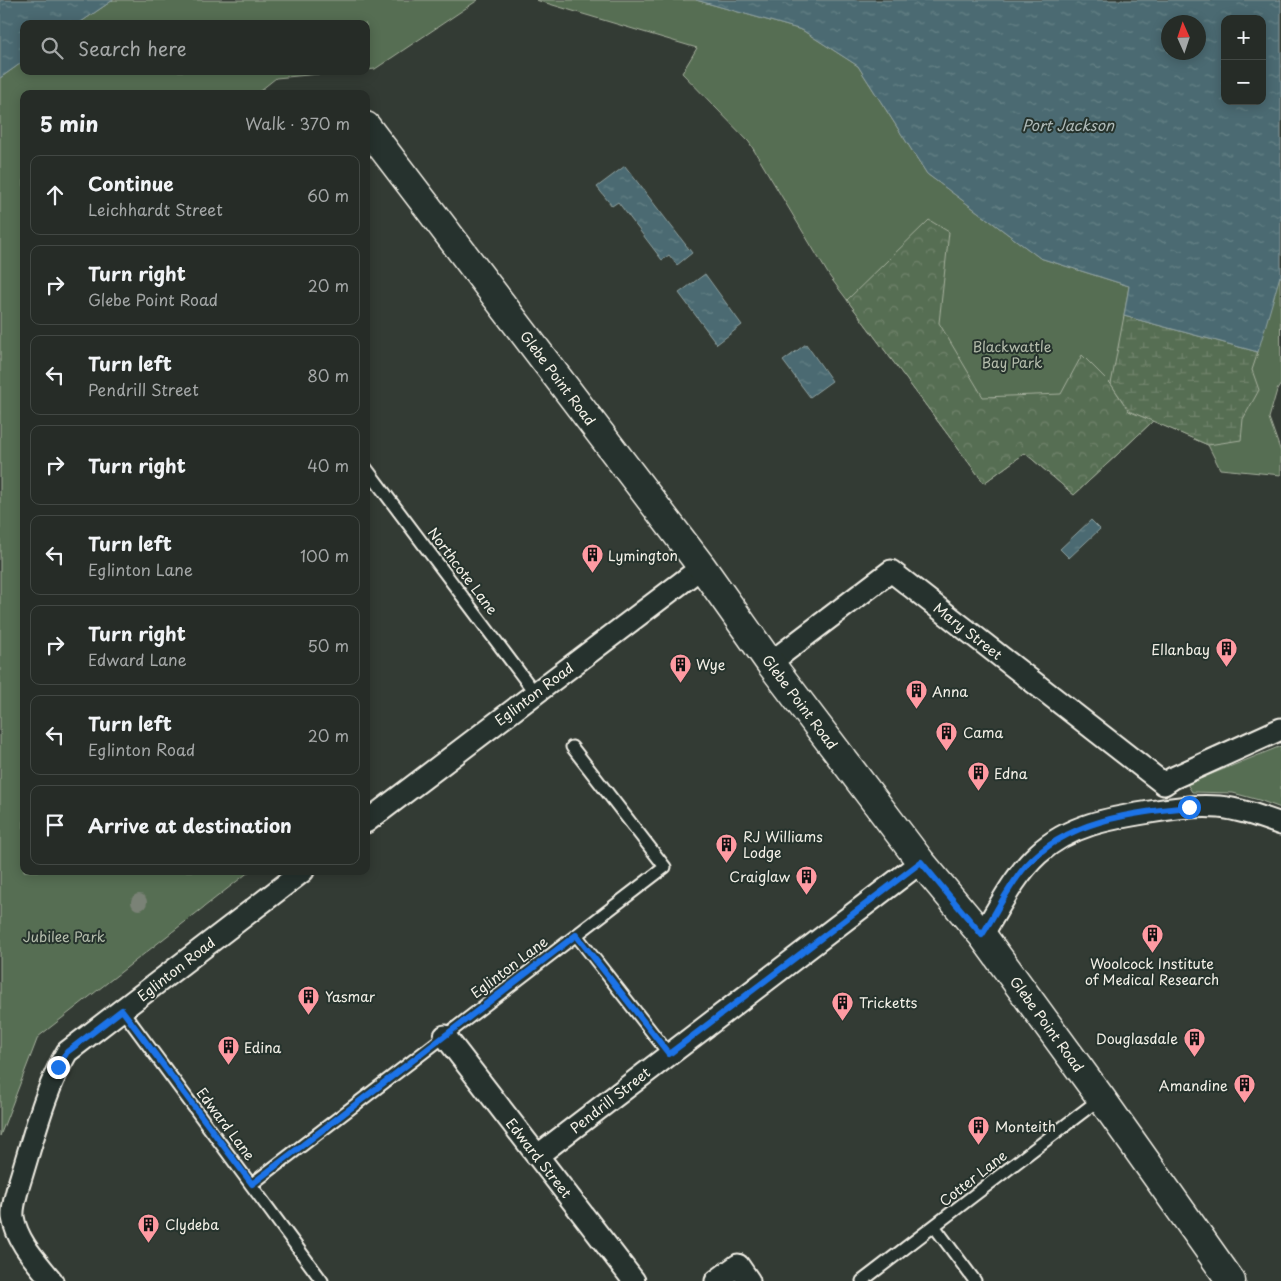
<!DOCTYPE html>
<meta charset="utf-8">
<style>
body{margin:0;font-family:"Playpen Sans",sans-serif;background:#2e342f;color:#f1f3f6}
.controls{position:absolute;right:15px;top:15px;display:grid;overflow:hidden;border-radius:10px;box-shadow:0 2px 12px #0003}
.controls button{width:45px;height:45px;display:grid;place-items:center;padding:0;border:0;border-bottom:1px solid #424844;background:#262c27;color:#f1f3f6;font:25px sans-serif}
.compass{position:absolute;left:1161px;top:15px;width:45px;height:45px;border-radius:50%;background:#262c27;box-shadow:0 2px 12px #0003;rotate:357deg}
.stop{position:absolute;width:15px;height:15px;margin:-11px;border:4px solid #1a73e8;border-radius:50%;background:#fff}
.stop.end{background:#1a73e8;border-color:#fff;box-shadow:0 1px 5px #0008}
.list{margin:0;padding:0;list-style:none}
h2{display:flex;justify-content:space-between;align-items:center;height:65px;margin:0;padding:0 20px;font-size:21px}
h2 small{font-size:16px;font-weight:400;color:#a4a7a7}
.list li{display:grid;grid-template-columns:32px 1fr auto;gap:15px;align-items:center;box-sizing:border-box;height:80px;margin:0 10px 10px;padding:0 10px;border:1px solid #424844;border-radius:10px}
.list b{display:block;font-size:19px;white-space:nowrap}
.list p{margin:0;font-size:16px;white-space:nowrap;color:#a4a7a7}
.list em{font-size:16px;font-style:normal;color:#a4a7a7}
.icon{flex:none;width:28px;height:28px;fill:none;stroke:currentColor;stroke-width:2;stroke-linecap:round;stroke-linejoin:round}
.map{position:relative;flex:none;width:1281px;height:1281px;overflow:hidden}
.search{position:absolute;background:#262c27;box-shadow:0 2px 12px #0003;left:20px;top:20px;width:350px;height:55px;display:flex;align-items:center;gap:12px;box-sizing:border-box;padding:0 18px;border-radius:10px;color:#a4a7a7;font-size:19px}
.panel{position:absolute;background:#262c27;box-shadow:0 2px 12px #0003;left:20px;top:90px;width:350px;height:785px;border-radius:10px}
.map>svg:first-child{display:block}
.green{fill:#576e53;stroke:#a6b09e}
.forest{fill:url(#forest-crowns);stroke:#a6b09e}
.wetland{fill:url(#wetland-marsh);stroke:#a6b09e}
.water{fill:url(#water-ripples);stroke:#8fa1a1;fill-rule:evenodd}
.lines{fill:none;stroke-linecap:round;stroke-linejoin:round}
.lane-casing{stroke:#f4f1e8;stroke-width:15}
.street-casing{stroke:#f4f1e8;stroke-width:25}
.secondary-casing{stroke:#f4f1e8;stroke-width:31}
.lane{stroke:#26332d;stroke-width:11}
.street{stroke:#26332d;stroke-width:21}
.secondary{stroke:#26332d;stroke-width:28}
.tree{fill:#7a8276}
.route{stroke:#1a73e8;stroke-width:6}
.labels{text-anchor:middle;dominant-baseline:central;stroke-width:4;stroke-linejoin:round;paint-order:stroke}
.park-label{font-size:14px;fill:#b5bdac;stroke:#26332d}
.street-label{font-size:14px;fill:#f4f1e8;stroke:#26332d}
.poi-label{font-size:14px;fill:#f4f1e8;stroke:#26332d;text-anchor:start}
.water-label{font-size:15px;font-style:italic;fill:#b0bbb9;stroke:#26332d}
</style>
<div class="map">
<svg width="1281" height="1281" viewBox="0 0 1281 1281">
<defs>
<pattern id="forest-crowns" width="20" height="18" patternUnits="userSpaceOnUse" patternTransform="scale(1.25)"><rect width="20" height="18" fill="#576e53"/><path d="M2 6a3 3 0 1 1 6 0M12 15a3 3 0 1 1 6 0" fill="none" stroke="#70836c"/></pattern>
<pattern id="wetland-marsh" width="20" height="14" patternUnits="userSpaceOnUse" patternTransform="scale(1.25)"><rect width="20" height="14" fill="#576e53"/><path d="M1 5h8M5 5V1M11 12h8M15 12V8" fill="none" stroke="#70836c"/></pattern>
<pattern id="water-ripples" width="26" height="14" patternUnits="userSpaceOnUse" patternTransform="scale(1.25)"><rect width="26" height="14" fill="#4b6b72"/><path d="M2 4q2-2 4 0t4 0M15 11q2-2 4 0t4 0" fill="none" stroke="#668186"/></pattern>
</defs>
<rect width="100%" height="100%" fill="#333b34"/>
<filter id="ink" filterUnits="userSpaceOnUse"><feTurbulence type="fractalNoise" baseFrequency=".02" numOctaves="2"/><feDisplacementMap in="SourceGraphic" scale="10" xChannelSelector="R" yChannelSelector="G"/><feConvolveMatrix kernelMatrix="1 2 1 2 8 2 1 2 1" color-interpolation-filters="sRGB"/></filter>
<g filter="url(#ink)">
<!-- green -->
<path class="green" d="M113 0H478L375 69 366 70V24H78Z
M536 0H696L802 30 858 66 927 174 1040 258 1129 286 1124 316 1280 275 1281 384 1277 390 1269 418 1281 452V475L1220 469 1208 445 1153 421 1074 495 1025 453 984 483 830 277 749 142 682 73 697 48Z
M24 61V71H351L276 78 256 94H24V871H250L38 1037 0 1136V78Z
M1281 746V808L1259 800 1233 793 1192 792 1187 784Z"/>
<!-- forest -->
<path class="forest" d="M929 220 949 232 939 323 983 397 1061 394 1082 355 1111 384 1129 411 1153 421 1074 495 1025 453 984 483 847 300Z"/>
<!-- wetland -->
<path class="wetland" d="M1124 316 1258 352 1252 370 1259 390 1243 419 1241 440 1208 445 1129 411 1111 384Z"/>
<!-- water -->
<path class="water" d="M0 0H113L78 24H24V61L0 78Z
M696 0H1281V278L1280 276 1258 352 1124 316 1129 286 1040 258 927 174 858 66 802 30ZM1225 19H1262V101H1225ZM1168 22H1198V52H1168Z
M625 166 692 253 677 265 669 255 662 260 618 202 612 206 597 187Z
M705 274 742 325 717 344 679 293Z
M806 344 832 381 810 397 783 361Z
M1091 520 1100 529 1069 558 1060 549Z"/>
<g class="lines">
<defs>
<path id="lane" d="M366 468 535 693
M576 935 669 1054
M122 1010 322 1281
M252 1184 665 867 572 747
M934 1226 975 1281
M862 1281 1101 1098"/>
<path id="street" d="M770 663 891 571 1164 784
M1164 784 1173 778 1281 729
M366 822 702 567
M982 935C999 908 1014 876 1038 854 1069 825 1111 818 1150 812 1173 808 1196 805 1219 807 1240 809 1261 817 1281 824
M445 1036 634 1281
M537 1156 921 862
M52 1281C37 1262 17 1242 13 1217 12 1207 16 1196 18 1187 32 1143 44 1091 67 1052L303 871
M716 1281 738 1265 749 1281"/>
<path id="secondary" d="M366 126 702 567 770 663 921 862 982 935 1101 1098 1231 1281"/>
</defs>
<!-- lane casing -->
<use href="#lane" class="lane-casing"/>
<!-- street casing -->
<use href="#street" class="street-casing"/>
<!-- secondary casing -->
<use href="#secondary" class="secondary-casing"/>
<!-- lane -->
<use href="#lane" class="lane"/>
<!-- street -->
<use href="#street" class="street"/>
<!-- secondary -->
<use href="#secondary" class="secondary"/>
</g>
<!-- trees -->
<circle class="tree" cx="139" cy="902" r="8"/>
</g>
<g class="lines" filter="url(#ink)">
<!-- route -->
<path class="route" d="M58 1067 67 1052 122 1010 252 1184 576 935 669 1054 921 862 982 935C996 913 1008 887 1025 867 1066 820 1131 813 1189 807"/>
</g>
<!-- icons -->
<defs>
<symbol id="building-pin" viewBox="-11 -11 22 30"><path d="M0 17L-7.5 6A9.5 9.5 0 1 1 7.5 6Z" fill="#ff9aa2" stroke="#26332d"/><path d="M-4-6H4V6H1V3H-1V6H-4ZM-2.5-4.3h1.7v1.8h-1.7ZM.8-4.3h1.7v1.8H.8ZM-2.5-1h1.7V.8h-1.7ZM.8-1h1.7V.8H.8Z" fill="#111"/></symbol>
</defs>
<g fill-rule="evenodd">
<use href="#building-pin" x="580" y="542" width="25" height="34"/>
<use href="#building-pin" x="1214" y="636" width="25" height="34"/>
<use href="#building-pin" x="668" y="652" width="25" height="34"/>
<use href="#building-pin" x="904" y="678" width="25" height="34"/>
<use href="#building-pin" x="934" y="720" width="25" height="34"/>
<use href="#building-pin" x="966" y="760" width="25" height="34"/>
<use href="#building-pin" x="714" y="832" width="25" height="34"/>
<use href="#building-pin" x="794" y="864" width="25" height="34"/>
<use href="#building-pin" x="1140" y="922" width="25" height="34"/>
<use href="#building-pin" x="296" y="984" width="25" height="34"/>
<use href="#building-pin" x="830" y="990" width="25" height="34"/>
<use href="#building-pin" x="1182" y="1026" width="25" height="34"/>
<use href="#building-pin" x="216" y="1034" width="25" height="34"/>
<use href="#building-pin" x="1232" y="1072" width="25" height="34"/>
<use href="#building-pin" x="966" y="1114" width="25" height="34"/>
<use href="#building-pin" x="136" y="1212" width="25" height="34"/>
</g>
<g class="labels">
<!-- park labels -->
<g class="park-label">
<text x="1012" y="346">Blackwattle<tspan x="1012" dy="16">Bay Park</tspan></text>
<text x="64" y="936">Jubilee Park</text>
</g>
<!-- street labels -->
<g class="street-label">
<text transform="translate(558 378) rotate(53)">Glebe Point Road</text>
<text transform="translate(463 571) rotate(53)">Northcote Lane</text>
<text transform="translate(968 631) rotate(38)">Mary Street</text>
<text transform="translate(534 694) rotate(-37)">Eglinton Road</text>
<text transform="translate(800 702) rotate(53)">Glebe Point Road</text>
<text transform="translate(509 967) rotate(-37)">Eglinton Lane</text>
<text transform="translate(176 969) rotate(-38)">Eglinton Road</text>
<text transform="translate(1047 1024) rotate(54)">Glebe Point Road</text>
<text transform="translate(610 1100) rotate(-38)">Pendrill Street</text>
<text transform="translate(226 1124) rotate(53)">Edward Lane</text>
<text transform="translate(539 1158) rotate(52)">Edward Street</text>
<text transform="translate(973 1178) rotate(-38)">Cotter Lane</text>
</g>
<!-- poi labels -->
<g class="poi-label">
<text x="608" y="555">Lymington</text>
<text x="1210" y="649" text-anchor="end">Ellanbay</text>
<text x="696" y="664">Wye</text>
<text x="932" y="691">Anna</text>
<text x="963" y="732">Cama</text>
<text x="994" y="773">Edna</text>
<text x="743" y="836">RJ Williams<tspan x="743" dy="16">Lodge</tspan></text>
<text x="790" y="876" text-anchor="end">Craiglaw</text>
<text x="1152" y="963" text-anchor="middle">Woolcock Institute<tspan x="1152" dy="16">of Medical Research</tspan></text>
<text x="325" y="996">Yasmar</text>
<text x="859" y="1002">Tricketts</text>
<text x="1178" y="1038" text-anchor="end">Douglasdale</text>
<text x="244" y="1047">Edina</text>
<text x="1228" y="1085" text-anchor="end">Amandine</text>
<text x="995" y="1126">Monteith</text>
<text x="165" y="1224">Clydeba</text>
</g>
<!-- water labels -->
<g class="water-label">
<text x="1068" y="124">Port Jackson</text>
</g>
</g>
</svg>
<div class="controls">
<button>+</button>
<button>−</button>
</div>
<svg class="compass" viewBox="-18 -18 36 36"><path d="M0-13l5 13h-10z" fill="#e53935"/><path d="M0 13l5-13h-10z" fill="#a4a7a7"/></svg>
<div class="stop" style="left:1189px;top:807px"></div>
<div class="stop end" style="left:58px;top:1067px"></div>
<div class="search"><svg class="icon" aria-label="search" viewBox="0 0 24 24"><circle cx="10" cy="10" r="6"/><path d="M15 15l6 6"/></svg>Search here</div>
<section class="panel">
<h2>5 min<small>Walk · 370 m</small></h2>
<ul class="list">
<li><svg class="icon" aria-label="ahead" viewBox="0 0 24 24"><path d="M12 20V5M6 11l6-6 6 6"/></svg><div><b>Continue</b><p>Leichhardt Street</p></div><em>60 m</em></li>
<li><svg class="icon" aria-label="right" viewBox="0 0 24 24"><path d="M7 20v-9h11M14 6l5 5-5 5"/></svg><div><b>Turn right</b><p>Glebe Point Road</p></div><em>20 m</em></li>
<li><svg class="icon" aria-label="left" viewBox="0 0 24 24"><path d="M17 20v-9H6M10 6l-5 5 5 5"/></svg><div><b>Turn left</b><p>Pendrill Street</p></div><em>80 m</em></li>
<li><svg class="icon" aria-label="right" viewBox="0 0 24 24"><path d="M7 20v-9h11M14 6l5 5-5 5"/></svg><div><b>Turn right</b></div><em>40 m</em></li>
<li><svg class="icon" aria-label="left" viewBox="0 0 24 24"><path d="M17 20v-9H6M10 6l-5 5 5 5"/></svg><div><b>Turn left</b><p>Eglinton Lane</p></div><em>100 m</em></li>
<li><svg class="icon" aria-label="right" viewBox="0 0 24 24"><path d="M7 20v-9h11M14 6l5 5-5 5"/></svg><div><b>Turn right</b><p>Edward Lane</p></div><em>50 m</em></li>
<li><svg class="icon" aria-label="left" viewBox="0 0 24 24"><path d="M17 20v-9H6M10 6l-5 5 5 5"/></svg><div><b>Turn left</b><p>Eglinton Road</p></div><em>20 m</em></li>
<li><svg class="icon" aria-label="arrive" viewBox="0 0 24 24"><path d="M6 21V4h12l-3 4 3 4H6"/></svg><div><b>Arrive at destination</b></div></li>
</ul>
</section>
</div>
